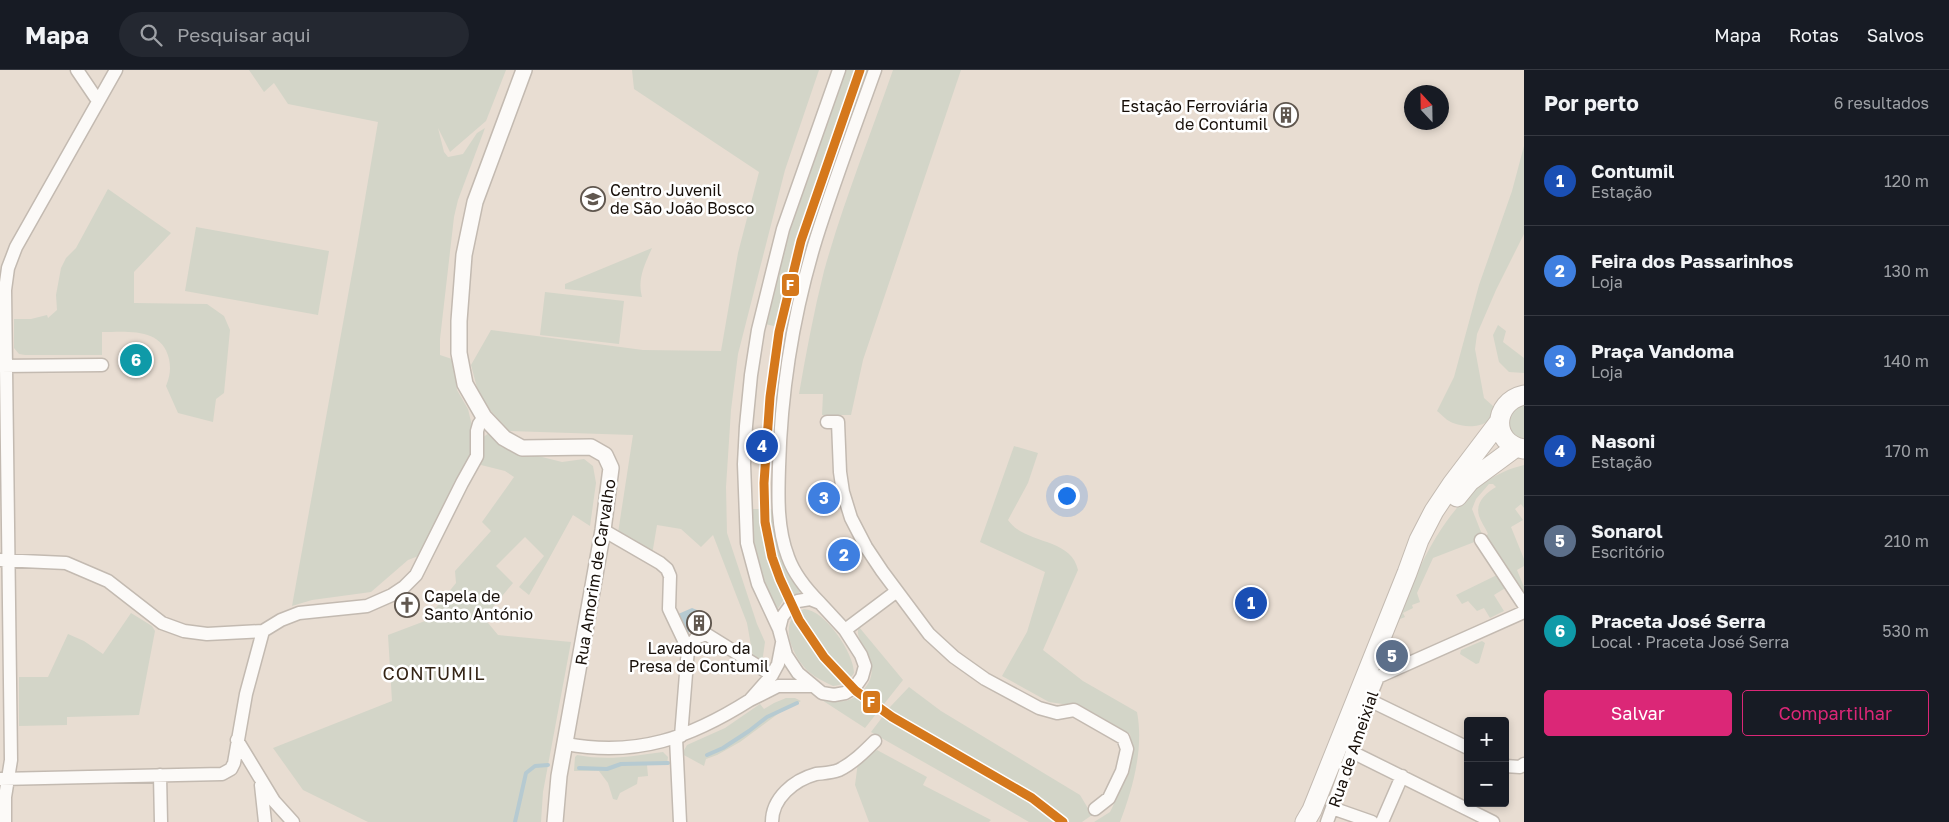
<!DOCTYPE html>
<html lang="pt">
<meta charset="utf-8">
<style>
body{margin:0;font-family:"Golos Text",sans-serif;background:#242831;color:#f1f3f6}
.controls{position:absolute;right:15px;bottom:15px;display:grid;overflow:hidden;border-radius:5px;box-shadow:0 2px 8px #0003}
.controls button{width:45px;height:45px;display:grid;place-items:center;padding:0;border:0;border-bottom:1px solid #363941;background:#171b24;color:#f1f3f6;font:25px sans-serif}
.compass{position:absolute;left:1404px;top:15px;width:45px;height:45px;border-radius:50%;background:#171b24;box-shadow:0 2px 8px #0003;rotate:338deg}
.you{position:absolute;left:1066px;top:425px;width:18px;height:18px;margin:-12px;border:4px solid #fff;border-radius:50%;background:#1a73e8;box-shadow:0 0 0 8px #1a73e833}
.badge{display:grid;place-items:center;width:32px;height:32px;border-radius:50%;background:#db2777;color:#fff;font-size:16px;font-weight:700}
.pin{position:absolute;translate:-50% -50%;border:2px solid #fff;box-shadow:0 1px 5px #0006}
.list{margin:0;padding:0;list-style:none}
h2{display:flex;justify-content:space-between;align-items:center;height:65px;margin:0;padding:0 20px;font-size:21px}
h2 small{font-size:16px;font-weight:400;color:#9ea1a6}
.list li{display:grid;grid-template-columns:32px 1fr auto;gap:15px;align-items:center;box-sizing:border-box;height:90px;padding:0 20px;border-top:1px solid #363941}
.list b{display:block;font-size:19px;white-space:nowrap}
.list p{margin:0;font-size:16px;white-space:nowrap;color:#9ea1a6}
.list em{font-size:16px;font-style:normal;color:#9ea1a6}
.actions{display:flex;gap:10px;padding:15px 20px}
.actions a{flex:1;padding:11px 0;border:1px solid #db2777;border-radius:5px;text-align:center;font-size:18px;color:#db2777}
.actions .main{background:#db2777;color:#fff}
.icon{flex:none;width:28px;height:28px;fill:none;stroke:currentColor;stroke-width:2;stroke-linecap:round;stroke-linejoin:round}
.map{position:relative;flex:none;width:1524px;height:752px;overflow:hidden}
header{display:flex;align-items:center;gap:30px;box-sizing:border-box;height:70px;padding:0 25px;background:#171b24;border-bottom:1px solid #363941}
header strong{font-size:24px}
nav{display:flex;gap:28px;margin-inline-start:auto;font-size:18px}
.search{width:350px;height:45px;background:#242831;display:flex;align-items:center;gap:12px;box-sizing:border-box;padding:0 18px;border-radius:28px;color:#9ea1a6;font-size:19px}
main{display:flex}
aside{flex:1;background:#171b24}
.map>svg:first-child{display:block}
.green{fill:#d3d5c8;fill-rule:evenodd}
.water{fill:#b6cad1}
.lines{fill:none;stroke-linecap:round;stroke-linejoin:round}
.stream{stroke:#b6cad1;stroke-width:4}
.minor-casing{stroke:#c3bab1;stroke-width:15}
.tertiary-casing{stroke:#c3bab1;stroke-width:18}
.primary-casing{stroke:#c3bab1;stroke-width:21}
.minor{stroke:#fcfaf8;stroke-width:12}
.tertiary{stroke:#fcfaf8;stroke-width:15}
.primary{stroke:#fcfaf8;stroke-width:19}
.rail-1-casing{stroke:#fff;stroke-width:12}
.rail-1{stroke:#d5781c;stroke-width:9}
.labels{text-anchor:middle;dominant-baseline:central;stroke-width:5;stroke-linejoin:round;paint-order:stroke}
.poi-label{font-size:16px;fill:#170f09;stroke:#fff;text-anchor:start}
.street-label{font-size:16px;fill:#170f09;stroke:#fff}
.neighbourhood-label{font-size:18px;letter-spacing:1px;fill:#352516;stroke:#fff}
.line-badge{stroke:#fff;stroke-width:2}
.badge-label{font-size:14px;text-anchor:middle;font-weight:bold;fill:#fff}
</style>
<header>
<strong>Mapa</strong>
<div class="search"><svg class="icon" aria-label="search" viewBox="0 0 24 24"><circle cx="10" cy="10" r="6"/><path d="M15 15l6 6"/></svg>Pesquisar aqui</div>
<nav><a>Mapa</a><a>Rotas</a><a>Salvos</a></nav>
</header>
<main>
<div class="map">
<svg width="1524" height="752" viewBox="0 0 1524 752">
<rect width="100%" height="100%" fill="#e8ddd2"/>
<!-- green -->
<path class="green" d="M249 0H506L486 51 450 82 438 58 444 82 448 87 463 84 477 63 485 58 458 130 454 147 440 269V285L452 289 454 295 457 320 468 339 475 368 465 400 458 406 421 485 408 490 371 522 312 530 292 536 358 170 378 52 288 34 274 13 264 22Z
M632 0H819L785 100 738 284 731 340 726 417 727 463 757 554 765 572 762 593 753 587 747 553 713 465 701 477 681 459 657 455 652 485 618 463 633 365 509 361 480 329 471 295 491 260 643 280 721 281 738 183 759 102 634 19Z
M846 0H869L791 260 765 254 787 168Z
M893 0H961L863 290 851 345H822L823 324H799C806 283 814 241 824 201 843 133 870 66 893 0Z
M1524 76V164L1496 220 1477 264 1475 279 1484 328 1493 336C1496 358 1468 359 1453 353 1447 351 1442 345 1437 341L1454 307 1479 215 1512 121Z
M108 119 171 163 134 202V233L207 234 224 246 230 260 224 323 216 329 213 352 178 343 166 316C170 306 171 299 169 289 162 257 127 262 102 262V285H25L19 284 14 278V249H31L47 245 48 248 57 240 56 225 61 198 66 188 76 178Z
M196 157 329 181 318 245 185 221Z
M652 178C645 194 637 209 642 227L565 219V214Z
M545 222 624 231 619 274 540 265Z
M1498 255 1506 261 1503 272 1524 288V303L1509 302 1499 292 1493 265Z
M1524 331V372L1508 362 1507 342Z
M489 363 502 377 562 392 584 389 593 396 596 413 590 456 573 445 529 525 519 517 544 486 525 467 496 496 513 513 484 548 498 565 571 572 543 722 541 752H368L303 720 273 678 392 631 388 565 425 551 456 513 455 501 491 461 482 452 514 407 505 401 481 395 482 368Z
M1014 376 1038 383 1028 413 1008 450C1025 475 1071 467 1078 500L1043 580 1083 611 1137 642C1144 678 1133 718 1120 752H1094L1110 742 1129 703 1133 682 1130 664 1076 636 1049 632 1002 606 1027 562 1045 502 980 472Z
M1524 395V438L1521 434 1515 439 1523 450 1511 457 1524 489V496L1517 500 1524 517V529L1477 471 1433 488 1417 523 1420 532 1412 535 1413 538 1403 543 1405 547 1400 549 1394 562 1391 561C1420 498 1448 413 1524 395ZM1489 414H1493L1496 417C1486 423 1475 432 1479 446 1481 452 1485 457 1488 464L1483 467 1472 439 1476 429Z
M749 439H772L773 455 782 492 801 522 784 529 777 540C759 508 754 474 749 439Z
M1499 504 1507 517 1494 525 1504 541 1490 548 1484 538 1477 541 1468 531 1462 534 1456 525Z
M804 539C825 540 854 583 854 603 849 611 843 615 833 616 825 612 816 608 809 602 792 586 776 550 804 539Z
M131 543 152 556 155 561 139 645 67 647V655L19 656V607H48L68 564 84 571 103 584Z
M859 557 903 610 865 658 811 623C828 630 843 637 859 624 891 597 851 573 859 557Z
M1482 571 1485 573 1479 593 1476 594 1460 584 1461 580Z
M909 617 941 641 1080 725 1092 745 1082 752H1029L871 662 890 637Z
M786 628H795L801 631 779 643 740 672 717 685 706 689 704 696 682 684 687 675 725 658 760 634 764 639 774 633Z
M877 680 927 707 923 715 991 750 989 752H869L855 715 858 692Z
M663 682 668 687 667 694 647 695 648 706 638 707 637 714 620 723 617 730 613 729 608 713 599 701H574L575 687 577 685C609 691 631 686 663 682Z"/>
<!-- water -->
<path class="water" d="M692 538 702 542 706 548 688 563 676 545Z"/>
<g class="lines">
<!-- stream -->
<path class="stream" d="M707 685 723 678 749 661 767 647 797 633
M579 698 607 699 621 694 668 693
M515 752 526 703 535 696 548 695"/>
<defs>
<path id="minor" d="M77 0 98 31
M0 296 102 295
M827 352H838L840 402 843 422 851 448 866 477 882 501 929 564 954 587 985 609 1039 638 1057 643 1074 640 1123 668 1127 679 1122 701 1109 728 1095 739
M603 460 660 493 667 499 670 506 669 539 688 579 681 666
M1481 470 1524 535
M0 490 66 493 108 511 162 553 184 561 207 564 263 561 281 550 299 543 367 536 392 525 404 517 416 505 462 413 477 386V361L479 354 484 347
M820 533C807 520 794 504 788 487 777 458 778 427 779 397 781 321 794 241 816 169 834 112 855 56 875 0
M779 559 782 547 791 535 798 531 810 529 820 533 845 560 861 585 865 596 862 607 855 617 845 623 834 625 822 623 798 603 786 585 779 559 758 514 747 473 744 394 746 356 751 305 758 260 773 199 783 159 839 0
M845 560 897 521
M782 573 778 594 772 605 750 630 778 616H812
M688 579 696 568 706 564 772 605
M1369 630 1468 678
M676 668 680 752
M237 670 274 731 293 752
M566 674C637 687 690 668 750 630
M1352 682 1493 752
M1505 696 1520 697 1524 694
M160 705 161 752
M0 709 222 704 231 699 234 693 246 624 263 561
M261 715 265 752
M1332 738 1372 752
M5 752V727L11 690 5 220 8 198 16 177 116 0
M772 752C772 728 794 710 816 704 824 703 831 703 839 700 853 693 864 682 875 671
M1327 752 1352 682 1351 674 1378 607 1524 542
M1382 752 1402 706"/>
<path id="tertiary" d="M524 0 475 132 464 185 459 251V283L465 314 484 347 504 368 522 378 591 377 605 385 611 398 603 460 559 706 555 752"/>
<path id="primary" d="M1524 325C1492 332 1491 374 1524 379
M1457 427 1470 411 1516 377
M1305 752 1312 740 1407 503 1419 470 1434 441 1452 414 1499 352"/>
</defs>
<!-- minor casing -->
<use href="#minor" class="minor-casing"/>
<!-- tertiary casing -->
<use href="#tertiary" class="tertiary-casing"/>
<!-- primary casing -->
<use href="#primary" class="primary-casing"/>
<!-- minor -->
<use href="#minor" class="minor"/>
<!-- tertiary -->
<use href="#tertiary" class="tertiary"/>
<!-- primary -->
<use href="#primary" class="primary"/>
<defs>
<path id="rail-1" d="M860 0 801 171 779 262 770 327 764 413 765 452 772 487 780 509 799 550 824 587 856 621 892 647 1032 728 1063 752"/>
</defs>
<!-- rail-1 casing -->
<use href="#rail-1" class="rail-1-casing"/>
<!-- rail-1 -->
<use href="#rail-1" class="rail-1"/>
</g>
<!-- icons -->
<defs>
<symbol id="building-ring" viewBox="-11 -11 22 22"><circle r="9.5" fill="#fff" stroke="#60574f" stroke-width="1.5"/><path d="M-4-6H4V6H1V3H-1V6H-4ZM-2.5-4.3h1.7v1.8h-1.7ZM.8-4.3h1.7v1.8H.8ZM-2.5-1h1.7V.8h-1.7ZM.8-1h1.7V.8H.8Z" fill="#60574f"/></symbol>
<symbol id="school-ring" viewBox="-11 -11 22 22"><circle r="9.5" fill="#fff" stroke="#60574f" stroke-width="1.5"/><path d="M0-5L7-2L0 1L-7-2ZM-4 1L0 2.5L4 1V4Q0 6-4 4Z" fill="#60574f"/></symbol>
<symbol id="church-ring" viewBox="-11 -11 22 22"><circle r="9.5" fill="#fff" stroke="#60574f" stroke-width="1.5"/><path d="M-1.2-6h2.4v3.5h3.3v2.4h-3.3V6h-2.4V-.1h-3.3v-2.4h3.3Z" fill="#60574f"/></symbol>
</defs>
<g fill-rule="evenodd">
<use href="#building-ring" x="1272" y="31" width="28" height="28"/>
<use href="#school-ring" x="579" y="115" width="28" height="28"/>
<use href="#church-ring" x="393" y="521" width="28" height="28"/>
<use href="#building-ring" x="685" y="539" width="28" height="28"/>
</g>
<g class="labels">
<!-- poi labels -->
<g class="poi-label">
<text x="1268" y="36" text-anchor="end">Estação Ferroviária<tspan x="1268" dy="18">de Contumil</tspan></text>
<text x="610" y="120">Centro Juvenil<tspan x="610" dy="18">de São João Bosco</tspan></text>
<text x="424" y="526">Capela de<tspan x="424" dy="18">Santo António</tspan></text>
<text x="699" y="578" text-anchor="middle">Lavadouro da<tspan x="699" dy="18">Presa de Contumil</tspan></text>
</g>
<!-- street labels -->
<g class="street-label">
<text transform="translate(595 502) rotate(-81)">Rua Amorim de Carvalho</text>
<text transform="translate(1353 679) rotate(-71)">Rua de Ameixial</text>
</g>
<!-- neighbourhood labels -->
<g class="neighbourhood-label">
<text x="434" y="603">CONTUMIL</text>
</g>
</g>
<g class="line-badge">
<rect x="781" y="203" width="19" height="24" rx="5" fill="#d5781c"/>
<rect x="862" y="620" width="19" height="24" rx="5" fill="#d5781c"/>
</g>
<g class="badge-label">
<text x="790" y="220">F</text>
<text x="871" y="637">F</text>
</g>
</svg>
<div class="controls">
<button>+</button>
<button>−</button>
</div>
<svg class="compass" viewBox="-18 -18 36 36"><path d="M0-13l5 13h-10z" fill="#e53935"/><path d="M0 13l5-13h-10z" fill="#9ea1a6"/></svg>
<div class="you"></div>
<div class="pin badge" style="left:1251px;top:533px;background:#1a4fb4">1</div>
<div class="pin badge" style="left:844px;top:485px;background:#3f7fe0">2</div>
<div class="pin badge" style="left:824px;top:428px;background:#3f7fe0">3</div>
<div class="pin badge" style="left:762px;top:376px;background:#1a4fb4">4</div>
<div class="pin badge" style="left:1392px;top:586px;background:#5c6f8a">5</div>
<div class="pin badge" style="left:136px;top:290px;background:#0f9aa8">6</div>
</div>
<aside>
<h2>Por perto<small>6 resultados</small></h2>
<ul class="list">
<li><span class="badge" style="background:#1a4fb4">1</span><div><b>Contumil</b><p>Estação</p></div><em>120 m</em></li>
<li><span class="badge" style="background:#3f7fe0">2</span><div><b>Feira dos Passarinhos</b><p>Loja</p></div><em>130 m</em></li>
<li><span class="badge" style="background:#3f7fe0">3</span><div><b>Praça Vandoma</b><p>Loja</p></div><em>140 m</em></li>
<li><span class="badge" style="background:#1a4fb4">4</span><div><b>Nasoni</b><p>Estação</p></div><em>170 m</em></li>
<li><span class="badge" style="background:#5c6f8a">5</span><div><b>Sonarol</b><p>Escritório</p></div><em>210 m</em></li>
<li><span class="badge" style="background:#0f9aa8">6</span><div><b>Praceta José Serra</b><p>Local · Praceta José Serra</p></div><em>530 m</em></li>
</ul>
<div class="actions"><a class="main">Salvar</a><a>Compartilhar</a></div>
</aside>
</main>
